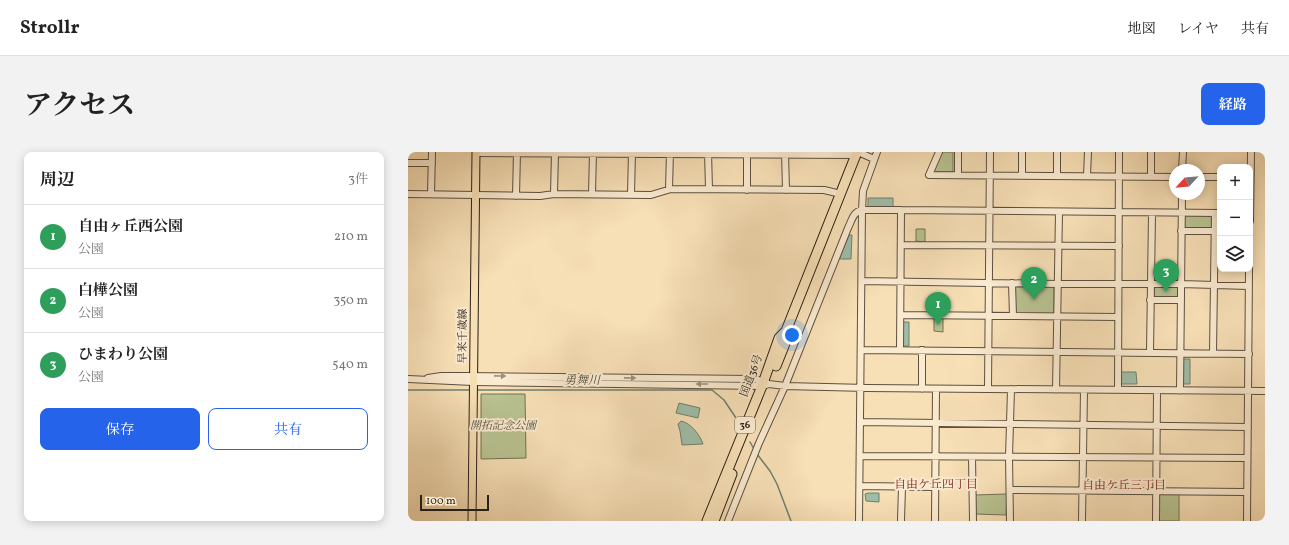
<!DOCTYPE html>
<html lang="ja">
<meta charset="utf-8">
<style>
body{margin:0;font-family:Vollkorn,"Noto Serif JP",serif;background:#f2f2f2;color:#222}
.controls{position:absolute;right:12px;top:12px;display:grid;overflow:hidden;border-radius:8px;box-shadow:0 2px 10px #0003}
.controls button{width:36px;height:36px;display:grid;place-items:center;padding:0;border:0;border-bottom:1px solid #e0e0e0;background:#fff;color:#222;font:20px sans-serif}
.compass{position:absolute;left:761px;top:12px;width:36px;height:36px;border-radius:50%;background:#fff;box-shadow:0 2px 10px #0003;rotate:244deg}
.scale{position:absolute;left:12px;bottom:10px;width:69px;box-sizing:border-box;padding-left:4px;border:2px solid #2a2117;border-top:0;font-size:11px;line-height:14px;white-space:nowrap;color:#2a2117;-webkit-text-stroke:3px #faead0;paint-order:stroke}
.you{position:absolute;left:384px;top:183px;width:14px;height:14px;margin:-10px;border:3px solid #fff;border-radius:50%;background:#1a73e8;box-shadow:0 0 0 6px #1a73e833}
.badge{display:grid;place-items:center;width:26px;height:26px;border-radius:50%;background:#2563eb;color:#fff;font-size:13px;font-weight:700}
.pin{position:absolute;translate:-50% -33px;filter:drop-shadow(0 1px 2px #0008)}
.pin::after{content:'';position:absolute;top:21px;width:14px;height:12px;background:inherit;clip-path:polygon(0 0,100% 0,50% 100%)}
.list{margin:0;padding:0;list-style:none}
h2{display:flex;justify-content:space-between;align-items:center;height:52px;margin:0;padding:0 16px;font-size:17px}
h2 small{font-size:13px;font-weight:400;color:#767676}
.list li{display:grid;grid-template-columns:26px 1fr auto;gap:12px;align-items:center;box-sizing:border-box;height:64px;padding:0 16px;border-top:1px solid #e0e0e0}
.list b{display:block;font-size:15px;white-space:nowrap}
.list p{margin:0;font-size:13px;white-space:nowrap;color:#767676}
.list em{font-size:13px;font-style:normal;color:#767676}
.actions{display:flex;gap:8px;padding:12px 16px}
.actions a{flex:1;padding:9px 0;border:1px solid #2563eb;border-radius:8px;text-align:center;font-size:14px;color:#2563eb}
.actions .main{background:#2563eb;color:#fff}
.icon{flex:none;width:22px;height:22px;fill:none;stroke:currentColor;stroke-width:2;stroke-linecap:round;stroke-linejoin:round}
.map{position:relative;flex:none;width:857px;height:369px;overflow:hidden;border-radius:8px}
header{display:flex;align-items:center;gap:24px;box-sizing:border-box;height:56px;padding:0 20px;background:#fff;border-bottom:1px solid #e0e0e0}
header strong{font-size:19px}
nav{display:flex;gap:22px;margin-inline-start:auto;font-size:14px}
.intro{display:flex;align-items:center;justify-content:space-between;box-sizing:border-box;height:96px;padding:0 24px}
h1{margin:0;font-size:28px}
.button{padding:10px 18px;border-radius:8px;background:#2563eb;color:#fff;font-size:14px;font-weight:700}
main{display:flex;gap:24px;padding:0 24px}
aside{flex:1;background:#fff;border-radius:8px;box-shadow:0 2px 10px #0003}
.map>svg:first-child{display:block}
.green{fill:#b9c291;stroke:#727254}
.water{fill:#9ebda8;stroke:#707f6e}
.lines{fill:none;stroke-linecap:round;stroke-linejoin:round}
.stream{stroke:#707f6e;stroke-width:1.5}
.minor-casing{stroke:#5d503f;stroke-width:8}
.major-casing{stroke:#2a2117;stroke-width:9}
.highway-casing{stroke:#2a2117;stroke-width:11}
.minor{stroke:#faead0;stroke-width:6}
.major{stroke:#f7dfb6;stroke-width:7}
.highway{stroke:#f7dfb6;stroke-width:9}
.oneway{fill:#9c907d}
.labels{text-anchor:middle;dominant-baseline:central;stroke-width:4;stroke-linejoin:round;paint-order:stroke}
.shield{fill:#faead0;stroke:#685d4e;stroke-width:1}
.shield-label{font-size:10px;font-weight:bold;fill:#2a2117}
.street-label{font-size:11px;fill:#2a2117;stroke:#faead0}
.park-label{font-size:11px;font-style:italic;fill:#55513c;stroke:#faead0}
.water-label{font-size:12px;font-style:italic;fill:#4d5042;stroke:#faead0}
.neighbourhood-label{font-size:12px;fill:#7a1f14;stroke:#faead0}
</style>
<header>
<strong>Strollr</strong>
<nav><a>地図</a><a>レイヤ</a><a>共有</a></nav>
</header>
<div class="intro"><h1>アクセス</h1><a class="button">経路</a></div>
<main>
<aside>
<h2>周辺<small>3件</small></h2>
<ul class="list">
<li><span class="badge" style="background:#2e9e5b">1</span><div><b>自由ヶ丘西公園</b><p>公園</p></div><em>210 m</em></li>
<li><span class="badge" style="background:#2e9e5b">2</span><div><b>白樺公園</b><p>公園</p></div><em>350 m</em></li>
<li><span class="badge" style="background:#2e9e5b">3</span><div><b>ひまわり公園</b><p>公園</p></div><em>540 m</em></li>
</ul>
<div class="actions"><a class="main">保存</a><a>共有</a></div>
</aside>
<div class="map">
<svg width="857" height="369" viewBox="0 0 857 369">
<rect width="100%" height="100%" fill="#f7dfb6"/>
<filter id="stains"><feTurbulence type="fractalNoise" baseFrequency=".005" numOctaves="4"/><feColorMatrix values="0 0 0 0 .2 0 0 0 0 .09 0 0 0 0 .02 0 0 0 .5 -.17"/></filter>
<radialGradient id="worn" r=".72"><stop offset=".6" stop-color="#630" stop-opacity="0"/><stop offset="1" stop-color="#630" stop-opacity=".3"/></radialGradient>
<!-- green -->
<path class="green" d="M533 0H545V20H527L526 18Z
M776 63 804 64V77H776Z
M508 77H517V90L508 89Z
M607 133 646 134V163L607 162Z
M746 133H771V146H746Z
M526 165 535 166V180L526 179Z
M73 242H117L118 306 73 307Z
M599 342 598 363 567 362V343Z
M751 342H771V369H751Z"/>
<!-- water -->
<path class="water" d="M460 46H485V55H460Z
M441 83H444L443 107H431Z
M493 170H501V194H494Z
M774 207H782V232H774Z
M712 220H728L729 232H714L712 230Z
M271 251 292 256 290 266 268 261Z
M273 269C283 271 292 283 295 292L274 293 272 279 270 272Z
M460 341H471V350L458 349 457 342Z"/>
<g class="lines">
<!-- stream -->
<path class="stream" d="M0 238H63
M69 238H304L316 248 332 272
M342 290 346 297
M349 302 362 319 369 332 383 369"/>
<defs>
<path id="minor" d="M300 0 301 37
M377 0 378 38
M450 0 466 7
M531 0 521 23 767 25
M649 0V24
M68 1 448 3
M0 11H24
M774 18 775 0
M550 23V0
M614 24V0
M679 24 680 0
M743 25V0
M791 25H812
M261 37 262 0
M339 38V0
M0 42 132 44 146 42 243 43 263 37 416 38 433 42
M23 42 24 0
M146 42 147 0
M184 42 185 0
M223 43 224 0
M108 44 109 0
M842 69 843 0
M773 79H807
M493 93 711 94
M454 129 650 132H773L841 134
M604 131 605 164
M742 148H773
M493 163 710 165
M453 198 841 202
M492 198 493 58
M514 198V237
M742 201 744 61
M805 201 807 61
M20 226 33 224H57L346 227 358 230
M0 227 65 230 354 234 361 232 377 234 459 236 857 239
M580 237 582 0
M648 238 651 60
M710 238 711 0
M772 239 774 42
M453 270 840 275
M453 304 839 306
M564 305 565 369
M452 334 528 335
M602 338 839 340
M320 369 351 291 377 234 440 76C444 68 445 60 454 58H493L812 61
M451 369 454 58 455 39 469 0
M493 369 494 335
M527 369 528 237
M602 369 601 305 603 237
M674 369 676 238
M748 369 749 238
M839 369 841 117"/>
<path id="major" d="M64 369 68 0"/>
<path id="highway" d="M368 214 378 189V179
M299 369 354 234 371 186 378 179 449 0
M306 369 324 322"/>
</defs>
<!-- minor casing -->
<use href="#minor" class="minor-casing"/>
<!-- major casing -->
<use href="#major" class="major-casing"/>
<!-- highway casing -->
<use href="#highway" class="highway-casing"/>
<!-- minor -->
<use href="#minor" class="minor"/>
<!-- major -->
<use href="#major" class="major"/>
<!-- highway -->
<use href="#highway" class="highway"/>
</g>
<!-- one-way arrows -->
<defs><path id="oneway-solid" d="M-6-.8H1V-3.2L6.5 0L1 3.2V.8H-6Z"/></defs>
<g class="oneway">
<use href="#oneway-solid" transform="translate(92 224) rotate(1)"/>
<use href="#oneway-solid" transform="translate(222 226) rotate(1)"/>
<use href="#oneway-solid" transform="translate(294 232) rotate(-180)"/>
</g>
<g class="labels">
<!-- shield labels -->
<rect class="shield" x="327" y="265" width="20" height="16" rx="3"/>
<g class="shield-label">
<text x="337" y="273">36</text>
</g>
<!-- street labels -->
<g class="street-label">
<text transform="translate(55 184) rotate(-90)">早来千歳線</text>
<text transform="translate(344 224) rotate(-69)">国道36号</text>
</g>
<!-- park labels -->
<g class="park-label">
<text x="95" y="274">開拓記念公園</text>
</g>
<!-- water labels -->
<g class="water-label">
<text x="174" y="229">勇舞川</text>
</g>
<!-- neighbourhood labels -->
<g class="neighbourhood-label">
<text x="528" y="333">自由ケ丘四丁目</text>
<text x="716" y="334">自由ケ丘三丁目</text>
</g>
</g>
<rect width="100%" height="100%" filter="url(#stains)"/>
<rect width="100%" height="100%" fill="url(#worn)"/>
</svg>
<div class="controls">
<button>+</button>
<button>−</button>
<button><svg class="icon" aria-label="layers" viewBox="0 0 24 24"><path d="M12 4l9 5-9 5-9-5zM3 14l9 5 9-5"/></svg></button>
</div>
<svg class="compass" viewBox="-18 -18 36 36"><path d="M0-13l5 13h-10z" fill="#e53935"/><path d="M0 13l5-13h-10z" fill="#767676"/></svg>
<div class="scale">100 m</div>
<div class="you"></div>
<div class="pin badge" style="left:530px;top:173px;background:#2e9e5b">1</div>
<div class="pin badge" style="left:626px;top:148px;background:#2e9e5b">2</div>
<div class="pin badge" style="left:758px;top:140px;background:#2e9e5b">3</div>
</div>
</main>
